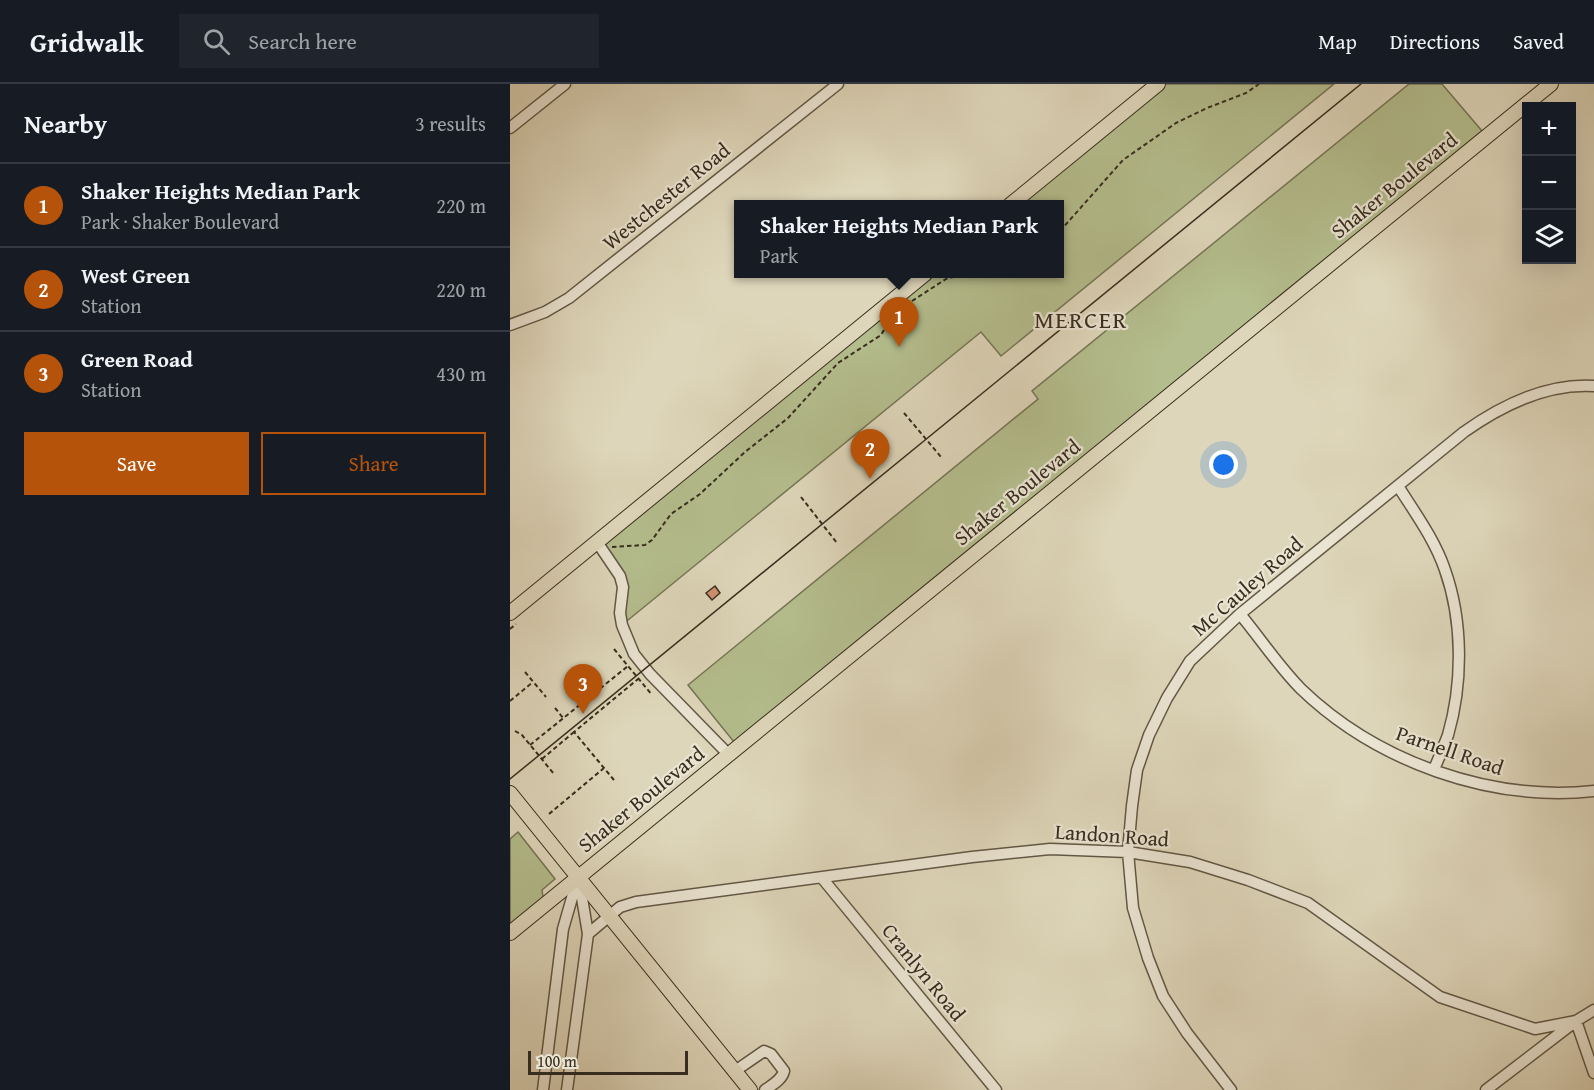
<!DOCTYPE html>
<meta charset="utf-8">
<style>
body{margin:0;font-family:"Gentium Book Plus",serif;background:#20242c;color:#f1f3f6}
.controls{position:absolute;right:18px;top:18px;display:grid;overflow:hidden;border-radius:0px;box-shadow:0 6px 24px #0002}
.controls button{width:54px;height:54px;display:grid;place-items:center;padding:0;border:0;border-bottom:2px solid #363941;background:#171b24;color:#f1f3f6;font:30px sans-serif}
.scale{position:absolute;left:18px;bottom:15px;width:160px;box-sizing:border-box;padding-left:6px;border:3px solid #382d1e;border-top:0;font-size:16px;line-height:21px;white-space:nowrap;color:#382d1e;-webkit-text-stroke:4px #eae4d2;paint-order:stroke}
.you{position:absolute;left:714px;top:381px;width:21px;height:21px;margin:-15px;border:4px solid #fff;border-radius:50%;background:#1a73e8;box-shadow:0 0 0 9px #1a73e833}
.badge{display:grid;place-items:center;width:39px;height:39px;border-radius:50%;background:#b45309;color:#fff;font-size:20px;font-weight:700}
.pin{position:absolute;translate:-50% -50px;filter:drop-shadow(0 2px 3px #0008)}
.pin::after{content:'';position:absolute;top:32px;width:21px;height:18px;background:inherit;clip-path:polygon(0 0,100% 0,50% 100%)}
.popup{position:absolute;left:224px;top:116px;width:330px;height:78px;box-sizing:border-box;display:grid;place-content:center;border-radius:0px;background:#171b24;filter:drop-shadow(0 2px 4px #0005);font-size:20px;white-space:nowrap;color:#9ea1a6}
.popup b{font-size:22px;color:#f1f3f6}
.popup::after{content:'';position:absolute;left:50%;top:100%;margin-left:-12px;border:12px solid transparent;border-top-color:#171b24}
.list{margin:0;padding:0;list-style:none}
h2{display:flex;justify-content:space-between;align-items:center;height:78px;margin:0;padding:0 24px;font-size:26px}
h2 small{font-size:20px;font-weight:400;color:#9ea1a6}
.list li{display:grid;grid-template-columns:39px 1fr auto;gap:18px;align-items:center;box-sizing:border-box;height:84px;padding:0 24px;border-top:2px solid #363941}
.list b{display:block;font-size:22px;white-space:nowrap}
.list p{margin:0;font-size:20px;white-space:nowrap;color:#9ea1a6}
.list em{font-size:20px;font-style:normal;color:#9ea1a6}
.actions{display:flex;gap:12px;padding:18px 24px}
.actions a{flex:1;padding:14px 0;border:2px solid #b45309;border-radius:0px;text-align:center;font-size:21px;color:#b45309}
.actions .main{background:#b45309;color:#fff}
.icon{flex:none;width:33px;height:33px;fill:none;stroke:currentColor;stroke-width:2;stroke-linecap:round;stroke-linejoin:round}
.map{position:relative;flex:none;width:1084px;height:1006px;overflow:hidden}
header{display:flex;align-items:center;gap:36px;box-sizing:border-box;height:84px;padding:0 30px;background:#171b24;border-bottom:2px solid #363941}
header strong{font-size:28px}
nav{display:flex;gap:33px;margin-inline-start:auto;font-size:21px}
.search{width:420px;height:54px;background:#20242c;display:flex;align-items:center;gap:15px;box-sizing:border-box;padding:0 21px;border-radius:0px;color:#9ea1a6;font-size:22px}
main{display:flex}
aside{flex:1;background:#171b24}
.map>svg:first-child{display:block}
.green{fill:#b4bd8d;stroke:#767556;stroke-width:1.5}
.building{fill:#d29270;stroke:#382d1e;stroke-width:1.5}
.lines{fill:none;stroke-linecap:round;stroke-linejoin:round}
.minor-casing{stroke:#625745;stroke-width:13}
.major-casing{stroke:#382d1e;stroke-width:16}
.path{stroke:#382d1e;stroke-width:2;stroke-dasharray:4.5 3;stroke-linecap:butt}
.minor{stroke:#eae4d2;stroke-width:10}
.major{stroke:#ded6ba;stroke-width:14}
.tram{stroke:#382d1e;stroke-width:1.5}
.labels{text-anchor:middle;dominant-baseline:central;stroke-width:4.5;stroke-linejoin:round;paint-order:stroke}
.street-label{font-size:21px;fill:#382d1e;stroke:#eae4d2}
.quarter-label{font-size:24px;letter-spacing:1.5px;fill:#382d1e;stroke:#eae4d2}
</style>
<header>
<strong>Gridwalk</strong>
<div class="search"><svg class="icon" aria-label="search" viewBox="0 0 24 24"><circle cx="10" cy="10" r="6"/><path d="M15 15l6 6"/></svg>Search here</div>
<nav><a>Map</a><a>Directions</a><a>Saved</a></nav>
</header>
<main>
<aside>
<h2>Nearby<small>3 results</small></h2>
<ul class="list">
<li><span class="badge">1</span><div><b>Shaker Heights Median Park</b><p>Park · Shaker Boulevard</p></div><em>220 m</em></li>
<li><span class="badge">2</span><div><b>West Green</b><p>Station</p></div><em>220 m</em></li>
<li><span class="badge">3</span><div><b>Green Road</b><p>Station</p></div><em>430 m</em></li>
</ul>
<div class="actions"><a class="main">Save</a><a>Share</a></div>
</aside>
<div class="map">
<svg width="1084" height="1006" viewBox="0 0 1084 1006">
<rect width="100%" height="100%" fill="#ded6ba"/>
<filter id="stains"><feTurbulence type="fractalNoise" baseFrequency=".00333" numOctaves="4"/><feColorMatrix values="0 0 0 0 .2 0 0 0 0 .09 0 0 0 0 .02 0 0 0 .5 -.17"/></filter>
<radialGradient id="worn" r=".72"><stop offset=".6" stop-color="#630" stop-opacity="0"/><stop offset="1" stop-color="#630" stop-opacity=".3"/></radialGradient>
<!-- green -->
<path class="green" d="M648 0H824L491 272 471 248 112 541 113 503 87 458 416 190H550V121L500 120Z
M899 0H932L972 47 224 658 178 601 528 315 522 307Z
M8 748 45 795 32 806 34 821 0 849V755Z"/>
<!-- building -->
<path class="building" d="M205 502 210 509 202 516 196 509Z"/>
<g class="lines">
<defs>
<path id="minor" d="M0 44 55 0
M0 241 35 228 59 214 328 0
M888 402C905 429 925 456 935 486 953 537 953 599 938 651 934 662 929 674 924 685
M87 458 110 492 113 503 110 529 112 541 124 570 140 590 219 671
M730 530C750 554 769 583 791 605 867 678 980 718 1084 707
M312 794 486 1006
M78 850 110 823 126 818 462 773 540 765 618 768 680 778 738 796 798 819 930 913 1025 945 1066 937 1084 989
M225 987 254 967 261 970 274 987C272 996 262 1001 255 1006
M33 1006 53 845 68 793
M57 1006 78 850 69 796
M721 1006 677 949 653 912 638 874 623 824 618 768 622 722 627 686 639 651 657 614 680 577 730 530 954 348C992 321 1037 299 1084 302
M976 1006 1066 937 1084 926"/>
<path id="major" d="M500 121 648 0
M0 529 415 190
M0 709 240 1006
M0 849 1041 0"/>
</defs>
<!-- minor casing -->
<use href="#minor" class="minor-casing"/>
<!-- major casing -->
<use href="#major" class="major-casing"/>
<!-- path -->
<path class="path" d="M550 147 613 76 666 39 697 24 736 9 749 0
M402 217 436 195 454 190
M394 329 431 373
M291 413 327 459
M102 463 135 461 142 456 161 430 190 410 235 368 278 334 328 279 371 251 381 234
M0 545 6 540
M104 565 142 611
M15 588 36 613
M0 617 23 598
M45 624 54 635
M5 647 12 651 44 690
M20 661 118 582
M32 675 64 648
M104 696 64 648 128 595
M39 730 94 684"/>
<!-- minor -->
<use href="#minor" class="minor"/>
<!-- major -->
<use href="#major" class="major"/>
<!-- tram -->
<path class="tram" d="M0 695 851 0"/>
</g>
<g class="labels">
<!-- street labels -->
<g class="street-label">
<text transform="translate(884 101) rotate(-39)">Shaker Boulevard</text>
<text transform="translate(156 112) rotate(-39)">Westchester Road</text>
<text transform="translate(507 408) rotate(-39)">Shaker Boulevard</text>
<text transform="translate(737 502) rotate(-41)">Mc Cauley Road</text>
<text transform="translate(940 666) rotate(19)">Parnell Road</text>
<text transform="translate(131 715) rotate(-39)">Shaker Boulevard</text>
<text transform="translate(602 751) rotate(4)">Landon Road</text>
<text transform="translate(414 888) rotate(51)">Cranlyn Road</text>
</g>
<!-- quarter labels -->
<g class="quarter-label">
<text x="571" y="235">MERCER</text>
</g>
</g>
<rect width="100%" height="100%" filter="url(#stains)"/>
<rect width="100%" height="100%" fill="url(#worn)"/>
</svg>
<div class="controls">
<button>+</button>
<button>−</button>
<button><svg class="icon" aria-label="layers" viewBox="0 0 24 24"><path d="M12 4l9 5-9 5-9-5zM3 14l9 5 9-5"/></svg></button>
</div>
<div class="scale">100 m</div>
<div class="you"></div>
<div class="pin badge" style="left:389px;top:263px">1</div>
<div class="popup"><b>Shaker Heights Median Park</b>Park</div>
<div class="pin badge" style="left:360px;top:395px">2</div>
<div class="pin badge" style="left:73px;top:630px">3</div>
</div>
</main>
